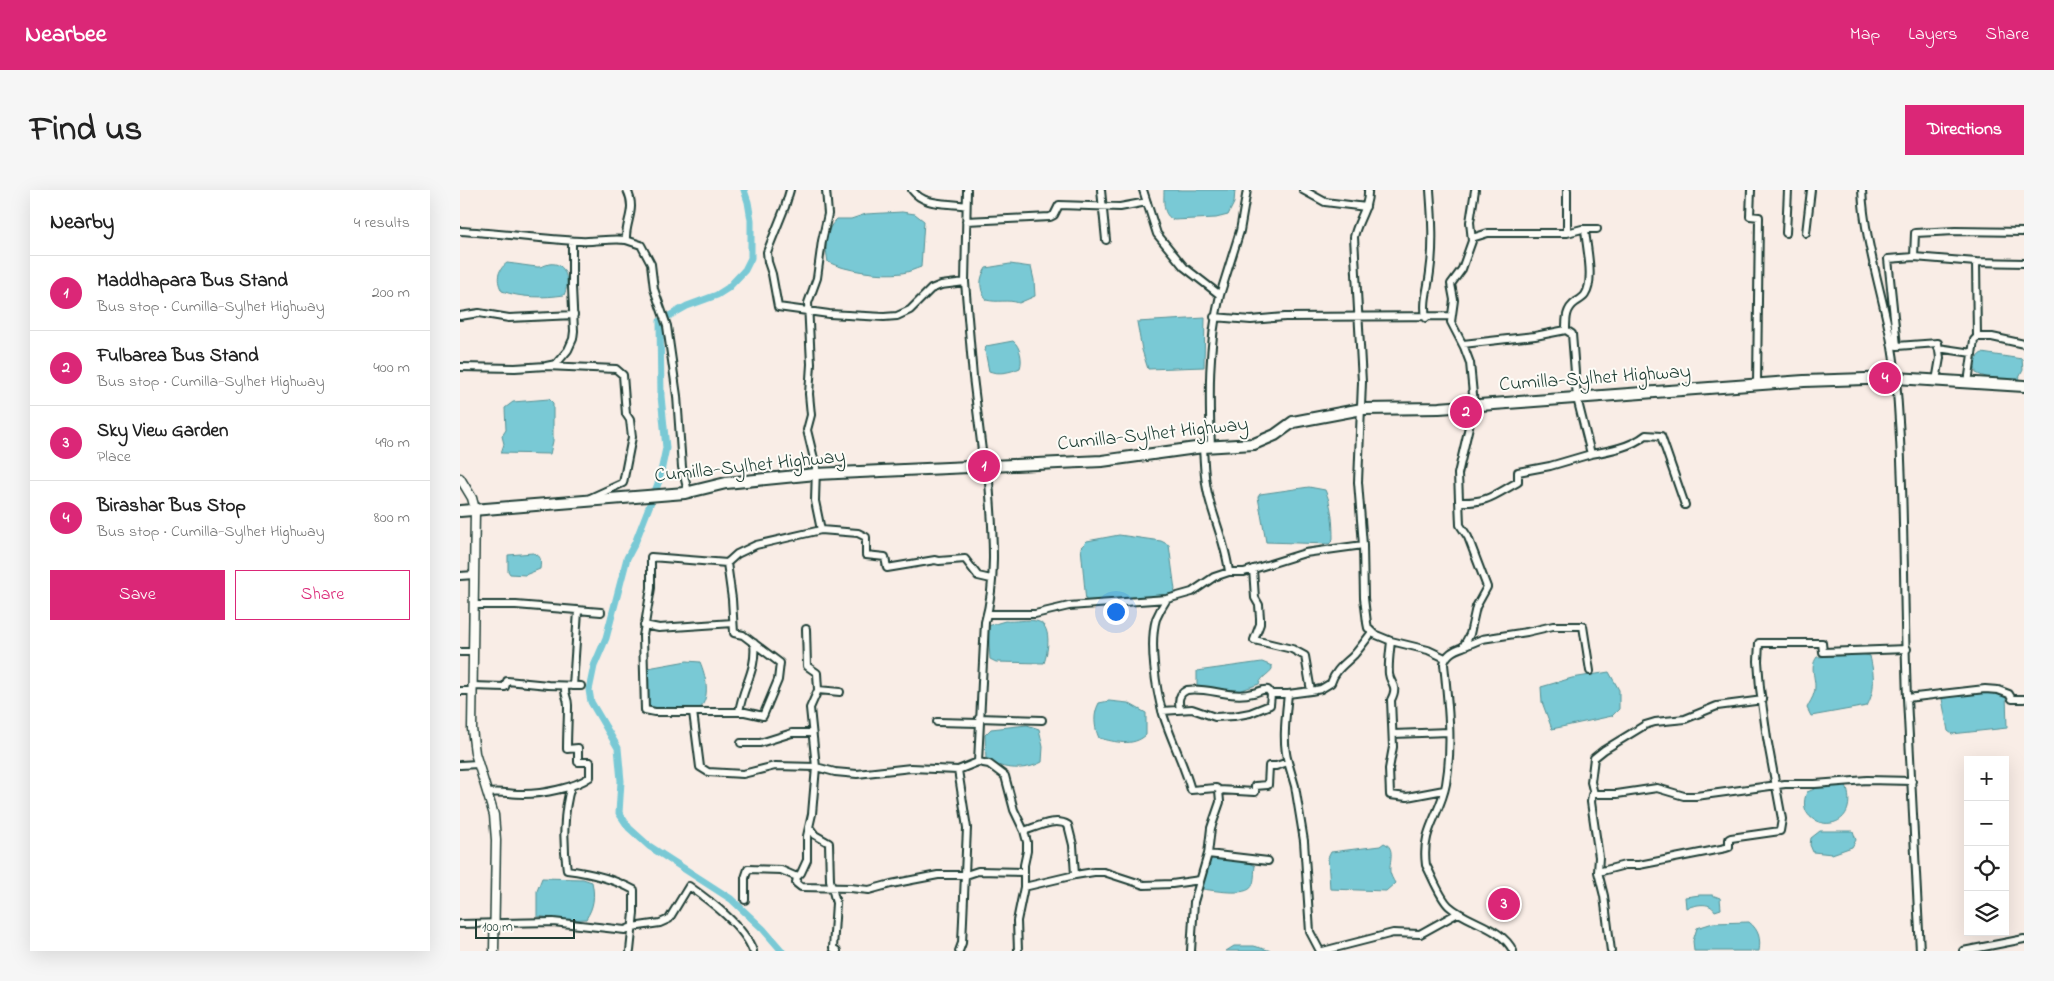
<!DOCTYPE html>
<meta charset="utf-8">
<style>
body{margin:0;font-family:"Indie Flower",sans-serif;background:#f6f6f6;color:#222}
.controls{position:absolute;right:15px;bottom:15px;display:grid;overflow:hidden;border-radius:0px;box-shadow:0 5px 20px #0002}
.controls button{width:45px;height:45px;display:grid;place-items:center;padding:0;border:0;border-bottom:1px solid #e0e0e0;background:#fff;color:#222;font:25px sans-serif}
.scale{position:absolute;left:15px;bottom:12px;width:100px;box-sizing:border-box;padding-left:5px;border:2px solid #1f3d34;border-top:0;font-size:14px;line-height:18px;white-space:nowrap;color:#1f3d34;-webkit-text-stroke:4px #fdfcf7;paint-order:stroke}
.you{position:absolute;left:655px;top:421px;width:18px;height:18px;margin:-12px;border:4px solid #fff;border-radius:50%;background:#1a73e8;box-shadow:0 0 0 8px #1a73e833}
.badge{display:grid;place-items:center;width:32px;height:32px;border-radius:50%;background:#db2777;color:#fff;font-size:16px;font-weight:700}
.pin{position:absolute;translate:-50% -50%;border:2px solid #fff;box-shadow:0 1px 5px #0006}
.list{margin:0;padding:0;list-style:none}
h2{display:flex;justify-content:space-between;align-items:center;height:65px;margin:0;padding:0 20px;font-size:21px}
h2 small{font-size:16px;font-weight:400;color:#767676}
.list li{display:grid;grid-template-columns:32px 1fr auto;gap:15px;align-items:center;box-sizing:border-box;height:75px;padding:0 20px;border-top:1px solid #e0e0e0}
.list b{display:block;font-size:19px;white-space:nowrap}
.list p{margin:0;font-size:16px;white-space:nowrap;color:#767676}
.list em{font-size:16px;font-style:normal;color:#767676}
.actions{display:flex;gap:10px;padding:15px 20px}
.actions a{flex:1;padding:11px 0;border:1px solid #db2777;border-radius:0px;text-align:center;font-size:18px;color:#db2777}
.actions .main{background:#db2777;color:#fff}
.icon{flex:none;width:28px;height:28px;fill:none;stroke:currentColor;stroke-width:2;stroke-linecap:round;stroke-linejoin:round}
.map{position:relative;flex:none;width:1564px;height:761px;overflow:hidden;border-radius:0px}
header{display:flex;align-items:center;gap:30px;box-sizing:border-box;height:70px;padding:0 25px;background:#db2777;color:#fff}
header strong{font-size:24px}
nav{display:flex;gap:28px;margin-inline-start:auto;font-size:18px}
.intro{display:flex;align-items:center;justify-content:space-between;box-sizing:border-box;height:120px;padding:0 30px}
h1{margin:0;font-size:35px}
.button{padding:12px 22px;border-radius:0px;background:#db2777;color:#fff;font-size:18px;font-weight:700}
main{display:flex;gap:30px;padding:0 30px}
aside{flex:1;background:#fff;border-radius:0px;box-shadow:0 5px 20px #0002}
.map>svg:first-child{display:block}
.water{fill:#79c9d5;stroke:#559195}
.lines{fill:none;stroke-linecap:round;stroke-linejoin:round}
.canal{stroke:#79c9d5;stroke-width:7}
.minor-casing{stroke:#1f3d34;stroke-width:10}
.tertiary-casing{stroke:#1f3d34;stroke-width:11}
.trunk-casing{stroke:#1f3d34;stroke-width:14}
.minor{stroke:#fdfcf7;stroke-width:6}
.tertiary{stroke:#fdfcf7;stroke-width:8}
.trunk{stroke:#fdfcf7;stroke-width:10}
.labels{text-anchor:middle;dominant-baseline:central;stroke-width:4;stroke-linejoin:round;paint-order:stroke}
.street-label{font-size:20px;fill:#1f3d34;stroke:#fdfcf7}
</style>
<header>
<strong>Nearbee</strong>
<nav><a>Map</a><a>Layers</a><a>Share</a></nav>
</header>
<div class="intro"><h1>Find us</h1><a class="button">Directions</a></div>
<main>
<aside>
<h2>Nearby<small>4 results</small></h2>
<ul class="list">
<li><span class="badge">1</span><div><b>Maddhapara Bus Stand</b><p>Bus stop · Cumilla-Sylhet Highway</p></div><em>200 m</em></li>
<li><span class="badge">2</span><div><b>Fulbarea Bus Stand</b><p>Bus stop · Cumilla-Sylhet Highway</p></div><em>400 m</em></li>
<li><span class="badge">3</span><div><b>Sky View Garden</b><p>Place</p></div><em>490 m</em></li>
<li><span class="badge">4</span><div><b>Birashar Bus Stop</b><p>Bus stop · Cumilla-Sylhet Highway</p></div><em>800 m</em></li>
</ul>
<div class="actions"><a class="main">Save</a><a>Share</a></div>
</aside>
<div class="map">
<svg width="1564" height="761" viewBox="0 0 1564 761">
<rect width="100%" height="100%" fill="#f9ede6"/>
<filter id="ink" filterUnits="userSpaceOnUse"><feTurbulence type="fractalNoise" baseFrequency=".02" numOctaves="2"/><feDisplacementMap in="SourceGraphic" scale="10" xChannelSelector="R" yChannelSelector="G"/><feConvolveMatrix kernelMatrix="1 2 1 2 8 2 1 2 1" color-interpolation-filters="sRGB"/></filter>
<g filter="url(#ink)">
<!-- water -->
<path class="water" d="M704 0H775L774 13 768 25 756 28 714 30C702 25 704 12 704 0Z
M442 22 455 24 464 31 461 77C455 79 449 82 442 83 422 86 386 81 368 72 365 56 364 41 377 29H391L406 24Z
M47 73C57 74 67 76 78 77 82 77 85 75 89 74 107 71 110 93 104 105 84 108 61 108 42 101 36 91 37 80 47 73Z
M550 74 571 77 574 90 575 106 559 113C548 109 538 113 526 110 519 98 519 89 526 78Z
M745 128 744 177 688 179 682 160 677 132Z
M553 151C560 156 563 170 560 178 551 182 539 185 529 181L525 161 526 156Z
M1522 163 1562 169 1563 180 1558 190C1544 190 1529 190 1516 183 1515 176 1514 167 1522 163Z
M89 209 93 213V251L90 264 41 263 44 254 42 246 46 240 45 218 53 212Z
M849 297 865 300C872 315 873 333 873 350L869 354 806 352 798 307 800 304Z
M659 345 701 351 709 355 715 400 710 406 626 412 621 357 627 351Z
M73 363C82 366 81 370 80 379L65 385 50 384 48 381V365Z
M545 431C553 432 569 429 576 431 593 434 588 462 584 473L536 472 530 469 528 436Z
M1402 464 1410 466C1414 484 1416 499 1407 516L1351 526 1347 518C1349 513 1353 508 1354 503 1358 490 1348 479 1357 467Z
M227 471 240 472C246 486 251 508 239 519L193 520C183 509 187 491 188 478Z
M802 472 812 476V479C808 485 802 486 799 494L776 502 737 496V481Z
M1149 482 1159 500V519L1152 526 1092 539 1082 512 1081 497 1112 488Z
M1519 501 1546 504 1547 538 1492 544 1488 541 1482 509 1488 504Z
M649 511 668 513 686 523V545C673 557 655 552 639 548 634 537 633 524 639 513Z
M567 535 579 539 583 557 582 572C565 581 544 580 526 570L525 545 531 539Z
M1386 595C1404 649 1330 641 1347 602L1357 598Z
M1360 641H1393L1396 650 1392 657 1372 664 1353 662 1350 655 1351 648Z
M924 653C936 658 929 671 930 682 931 686 933 690 935 693L926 701 870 699 868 668 871 662 920 656Z
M751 666 792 674 795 676C794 682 795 690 792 696 787 707 752 700 742 699L745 678Z
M82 688 123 689 132 692C135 706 134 717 126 729L107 730 77 726V701Z
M1240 705H1252L1260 708 1261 719 1255 721C1249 711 1236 715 1226 718L1225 707Z
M1289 732C1299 740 1301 749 1299 761H1234L1233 751 1237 738 1253 733Z
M774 756H794L811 761H766Z"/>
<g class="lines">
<!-- canal -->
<path class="canal" d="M284 0 288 12 291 30V68L285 80 268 98 257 105 227 116 200 131 201 206 206 258 199 291 175 353 167 368 146 448 134 476 129 500 131 512 158 558 161 591 159 623 169 638 189 656 271 709 303 739 322 761"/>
<defs>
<path id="minor" d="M167 0C177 20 165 31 166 50L181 55 191 74 194 99 207 136 217 206 222 277 228 302
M330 0 325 17 307 62 308 72 312 84 318 117 369 124 424 127 437 126 450 120 471 99 481 95 505 92
M452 0C465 17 488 12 506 16
M507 0 505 92 513 187 524 277
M641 0 646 50
M683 0 697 44 724 77 760 105C748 156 749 206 751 258
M843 0 865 12 906 17
M908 0C909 18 898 29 894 47L902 192 898 292 903 355 904 408 907 433 908 438 914 444 931 451 968 460 985 468
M1015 0 1010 32 1012 51 1002 79 991 94 994 110 991 132 1004 157 1010 173 1014 215 998 284 1000 335 1008 347 1027 397 1016 417 1010 444 1003 457C994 460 986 464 984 474 988 514 993 554 986 594 980 626 961 639 966 675 972 686 980 708 989 716 1008 733 1042 737 1053 761
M1107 0V43
M1291 0 1290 26 1299 27 1297 194
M1402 0C1405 64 1431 124 1436 189 1445 295 1443 401 1447 508 1451 592 1456 677 1460 761
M506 31 590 27 594 25 599 15 660 17 687 12
M0 41C40 43 79 49 120 51 135 52 151 48 166 50
M1326 43 1328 0
M1346 43 1351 0
M1012 48 1028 43H1107L1122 39H1137
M1454 67 1428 69 1437 156 1478 153 1480 168 1476 191
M1516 72 1454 67 1455 43 1495 41 1564 42
M760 105 780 41 787 0
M0 126 19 123 49 128 114 125
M754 127 791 130 825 127 991 126
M966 128C963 111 968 99 970 82 974 55 972 27 970 0
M1106 140 1112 144 1117 208 1131 264C1149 261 1171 257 1186 245L1201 246 1225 315
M1517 147 1516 72 1564 73
M1003 154 1075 146 1106 140C1106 128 1106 119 1116 112 1119 110 1123 108 1125 105 1135 90 1126 56 1125 39
M1478 158 1512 163
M86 176 156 179 163 185 166 224 170 230 172 247 163 293 128 309
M0 177 55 178 86 176 96 174 108 160 113 149 114 141 112 97V51
M1508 193 1514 150 1517 147H1532L1564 154
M743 257C744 273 744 288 748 304 754 330 766 355 769 382
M999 312C1028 313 1034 305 1058 292V282L1090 276 1131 264
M361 340 398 343 406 347V365L425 367 427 378 475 370 479 371 505 369 518 386 531 389
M267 373 272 409 274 443 283 445 320 473 318 490 303 526 285 522H195L185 520 183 446 191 398V367L267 373 277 364 296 355 361 340 355 311 356 277 347 240 351 225 349 204 351 174 348 113 357 88 362 51 368 24 366 0
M793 379 795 408 799 415 800 428V434L794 450 832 459 845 466 851 501 861 499 871 493C875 480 885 474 894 465 900 458 906 450 912 442
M0 386 14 385
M707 409C703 415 699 422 696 429 689 454 696 500 703 524 711 550 724 574 731 600L756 598 759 600 760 612 751 638 748 664 734 712 731 761
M14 415H56L141 422
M527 424H575L609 416 707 409 732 402 754 387 769 382H784L845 363 903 355
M184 435 199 438 273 433
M931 451C930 461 928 474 929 484 930 494 939 495 931 510L933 557 929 579 930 605 947 607 984 600
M1003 457 1022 449 1067 442 1093 436H1123L1130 481
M0 462H13
M12 496 45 497 47 491 88 495 121 496
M113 496 118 421
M358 500 380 502
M0 501H11
M1447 508 1525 499 1538 500 1549 504 1552 509H1564
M720 519C718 511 718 504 727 500 749 497 771 509 793 503 799 502 801 499 808 500L811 504
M702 521 732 519 755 527 774 526 790 523 810 515 811 504H828
M233 522 240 577 248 582 283 584 315 576 356 577 375 582 397 584 451 578 498 580
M279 522C283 495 297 481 294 453
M519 528 582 530
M477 532 519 533
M933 544 989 542
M281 553H300L332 543H351
M518 572 529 574 545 586 554 620 564 641 567 652V661L564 675V697L557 731 558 761
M828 572 835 596 844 651 850 742 860 761
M0 575 18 574
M111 596C103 622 103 654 107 680 131 683 152 688 174 700V723L170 761
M759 600 795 602V596L808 595 809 576H816L828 572C822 553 826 524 828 504L851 501
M28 603C40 601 50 604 63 604 83 604 114 598 130 587V572H118V558L107 559C107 544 108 529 108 515 108 507 104 506 105 496
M1134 604 1131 592 1134 568 1144 560 1185 535 1195 532 1225 529 1257 516 1303 510
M349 637 355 645 369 653 370 690 376 713 373 758 377 761
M564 641C577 637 595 627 608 635L613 655 615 685 634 682H644L684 695 712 694 740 690
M748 664 808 671
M1138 682 1139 667 1131 612 1132 605 1134 604H1157L1197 598 1224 606H1236L1325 594H1355L1407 590 1452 591
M337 687 336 693 341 697 390 698 409 700 431 694 478 685H506L518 681 564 682
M564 697 615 685
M285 710V688L288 679 321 680 337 687 341 683 347 670V646L352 624 356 577 350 518 358 500 357 483 347 476 346 439
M0 734 93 732 165 740 172 737 200 733 209 729 229 696C250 711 284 736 293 761
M499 761 502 753 507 638 498 580 518 572 525 432C539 383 531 327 528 277
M863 761 933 743 960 744 998 723
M1151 761 1144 706 1138 682 1165 675H1179L1266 658 1269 657V649L1271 648 1320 641 1322 629 1307 548 1300 498 1298 471 1299 453H1362L1363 462 1447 459
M1503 761 1564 749"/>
<path id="tertiary" d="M0 288 12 308 15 319 12 539 15 563 34 625 36 650 34 761"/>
<path id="trunk" d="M0 321 225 303 266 293 356 284 642 271 743 257 794 254 815 245 833 232 902 219 979 218 1344 191 1436 188 1564 196"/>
</defs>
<!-- minor casing -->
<use href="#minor" class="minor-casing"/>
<!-- tertiary casing -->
<use href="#tertiary" class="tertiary-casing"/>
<!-- trunk casing -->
<use href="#trunk" class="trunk-casing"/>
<!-- minor -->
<use href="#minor" class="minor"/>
<!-- tertiary -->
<use href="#tertiary" class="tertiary"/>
<!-- trunk -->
<use href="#trunk" class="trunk"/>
</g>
</g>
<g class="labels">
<!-- street labels -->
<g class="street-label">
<text transform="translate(1135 189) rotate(-4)">Cumilla-Sylhet Highway</text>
<text transform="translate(693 245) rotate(-6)">Cumilla-Sylhet Highway</text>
<text transform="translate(290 277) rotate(-6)">Cumilla-Sylhet Highway</text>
</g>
</g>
</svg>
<div class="controls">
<button>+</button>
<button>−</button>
<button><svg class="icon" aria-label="locate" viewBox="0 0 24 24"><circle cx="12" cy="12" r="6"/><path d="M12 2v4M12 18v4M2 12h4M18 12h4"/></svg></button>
<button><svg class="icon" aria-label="layers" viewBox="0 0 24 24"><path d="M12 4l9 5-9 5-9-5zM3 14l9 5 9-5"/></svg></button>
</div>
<div class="scale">100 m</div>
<div class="you"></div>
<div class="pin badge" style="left:524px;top:276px">1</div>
<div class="pin badge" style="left:1006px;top:222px">2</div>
<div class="pin badge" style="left:1044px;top:714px">3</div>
<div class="pin badge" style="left:1425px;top:188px">4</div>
</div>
</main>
